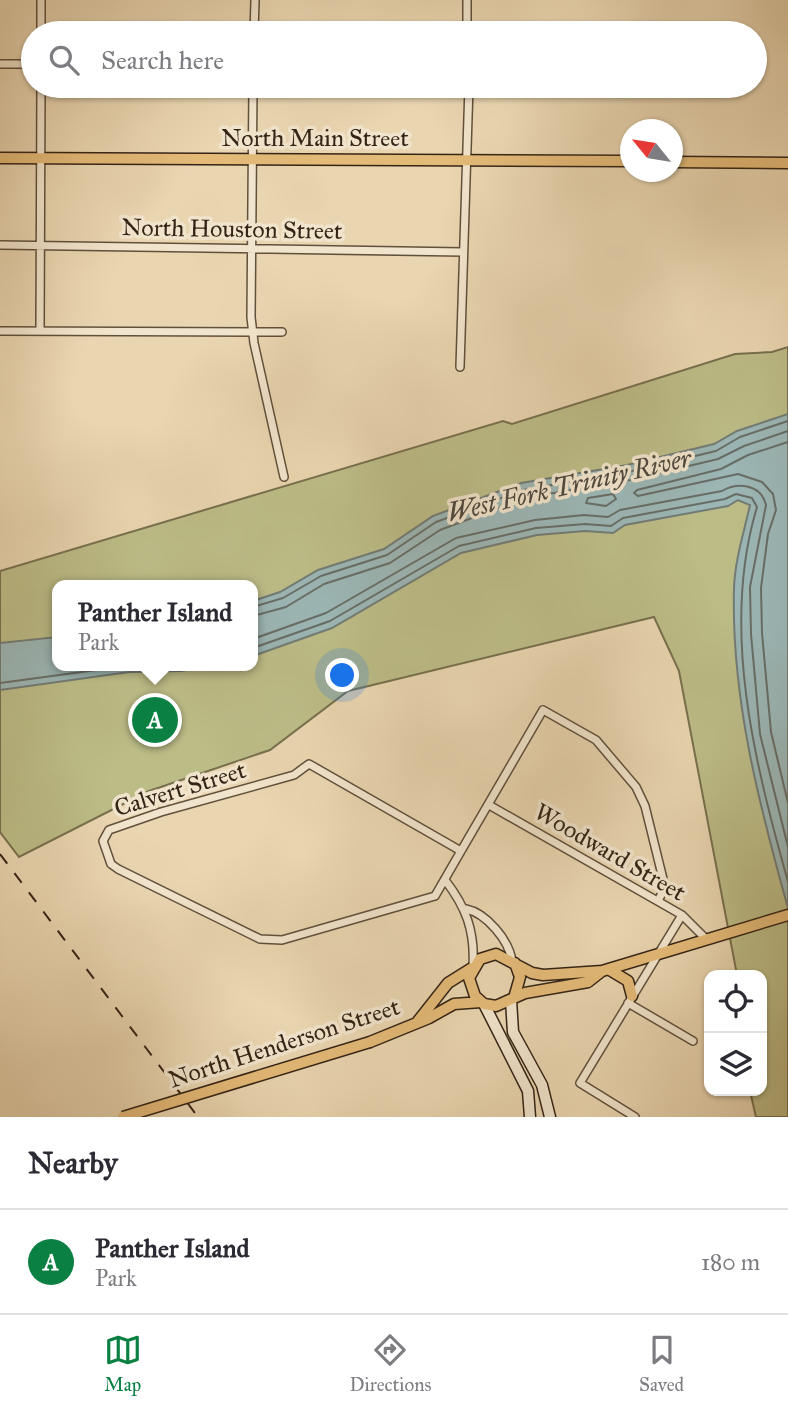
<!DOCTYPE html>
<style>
body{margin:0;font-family:"IM FELL Great Primer",serif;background:#f7f7f7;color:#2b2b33}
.controls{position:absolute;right:21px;bottom:21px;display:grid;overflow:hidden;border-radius:14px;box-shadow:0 2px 5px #0004}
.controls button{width:63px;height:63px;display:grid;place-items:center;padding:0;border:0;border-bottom:2px solid #e1e1e2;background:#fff;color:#2b2b33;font:35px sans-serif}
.compass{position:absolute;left:620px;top:119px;width:63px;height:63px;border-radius:50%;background:#fff;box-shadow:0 2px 5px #0004;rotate:300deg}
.you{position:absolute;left:343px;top:676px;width:24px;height:24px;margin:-18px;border:5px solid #fff;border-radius:50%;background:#1a73e8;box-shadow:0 0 0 10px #1a73e833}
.badge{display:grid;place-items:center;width:46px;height:46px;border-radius:50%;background:#0b8043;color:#fff;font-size:23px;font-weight:700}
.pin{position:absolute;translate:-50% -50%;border:4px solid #fff;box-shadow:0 2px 7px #0006}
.popup{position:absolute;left:52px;top:580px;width:206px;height:91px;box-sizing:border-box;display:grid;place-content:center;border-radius:14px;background:#fff;filter:drop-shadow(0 2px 5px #0005);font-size:23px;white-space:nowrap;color:#7c7c81}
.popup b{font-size:26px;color:#2b2b33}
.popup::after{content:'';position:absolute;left:50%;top:100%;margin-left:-14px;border:14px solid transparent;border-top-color:#fff}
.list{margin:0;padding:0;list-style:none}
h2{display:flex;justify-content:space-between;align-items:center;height:91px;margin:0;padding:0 28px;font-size:30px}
h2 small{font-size:23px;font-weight:400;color:#7c7c81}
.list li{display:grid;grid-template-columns:46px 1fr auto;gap:21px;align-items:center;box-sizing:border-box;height:105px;padding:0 28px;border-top:2px solid #e1e1e2}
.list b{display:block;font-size:26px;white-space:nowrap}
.list p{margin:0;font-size:23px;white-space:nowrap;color:#7c7c81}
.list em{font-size:23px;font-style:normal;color:#7c7c81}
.icon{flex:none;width:38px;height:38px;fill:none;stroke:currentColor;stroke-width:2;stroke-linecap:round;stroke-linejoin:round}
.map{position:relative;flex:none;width:788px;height:1117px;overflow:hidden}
.search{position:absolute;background:#fff;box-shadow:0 2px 5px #0004;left:21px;right:21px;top:21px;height:77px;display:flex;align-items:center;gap:18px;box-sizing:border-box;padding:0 24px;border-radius:38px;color:#7c7c81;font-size:26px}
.sheet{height:196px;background:#fff}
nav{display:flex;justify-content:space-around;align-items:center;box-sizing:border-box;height:98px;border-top:2px solid #e1e1e2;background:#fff;font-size:19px;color:#7c7c81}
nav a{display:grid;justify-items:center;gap:4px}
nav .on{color:#0b8043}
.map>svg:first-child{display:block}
.green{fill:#bcbc87;stroke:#78704e;stroke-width:2;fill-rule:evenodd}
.water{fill:#9bb6b5;stroke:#727c75;stroke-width:2}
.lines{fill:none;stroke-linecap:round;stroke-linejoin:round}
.shore{stroke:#686d66;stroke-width:2}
.street-casing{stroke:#61503c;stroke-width:10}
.secondary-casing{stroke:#342416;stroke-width:13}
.primary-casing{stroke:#342416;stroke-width:13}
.street{stroke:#f1e4cc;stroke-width:7}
.secondary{stroke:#f1e4cc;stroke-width:10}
.primary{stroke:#e4ba78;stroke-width:10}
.rail{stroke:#342416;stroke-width:2;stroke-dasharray:12 12;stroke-linecap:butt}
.primary-bridge-casing{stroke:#342416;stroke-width:13;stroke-linecap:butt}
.primary-bridge{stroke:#e4ba78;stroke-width:10}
.labels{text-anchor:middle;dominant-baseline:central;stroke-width:7;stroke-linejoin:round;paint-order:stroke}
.street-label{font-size:24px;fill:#342416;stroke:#f1e4cc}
.water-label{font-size:26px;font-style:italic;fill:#4e483e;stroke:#f1e4cc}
</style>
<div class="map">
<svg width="788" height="1117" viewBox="0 0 788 1117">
<rect width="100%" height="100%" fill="#e9d5b0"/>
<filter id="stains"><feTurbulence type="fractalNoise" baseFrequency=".00286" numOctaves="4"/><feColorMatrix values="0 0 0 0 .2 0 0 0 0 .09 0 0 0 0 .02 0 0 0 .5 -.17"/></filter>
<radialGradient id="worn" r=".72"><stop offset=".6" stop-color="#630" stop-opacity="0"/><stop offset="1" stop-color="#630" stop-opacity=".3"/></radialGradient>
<!-- green -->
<path class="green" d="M788 347V1117H756L750 1091H762V975H737L679 671 654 617 348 691 270 750 149 791 19 857 0 832V571L503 421 512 424 735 354 772 352ZM57 585H253V666H57Z"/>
<!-- water -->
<path class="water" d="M788 414V908C759 804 731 697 734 588 735 560 744 532 750 505L738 500 728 506 625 525 613 533 585 531 537 535 461 553 332 628 253 656V601L280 592 318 570 384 549 433 516 521 483 627 465 714 444 737 431Z
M57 637V666H211L181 671 129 672 0 690V643Z"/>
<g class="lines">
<!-- shore -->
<path class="shore" d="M788 442 748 455 721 469 637 490 634 493 638 496 738 474 762 482 773 494 776 510 768 534 761 588 762 633 771 732 788 803
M613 494 616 499 606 506 586 503 588 498Z
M253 607 283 598 321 576 387 555 436 522 523 490 628 472 716 451 740 437 788 421
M253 616 286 607 324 584 390 563 440 530 525 498 630 480 718 459 744 446 788 431
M253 639 326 613 456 538 535 520 584 515 608 517 620 510 722 491C738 482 761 484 766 505L750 587 751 634 760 734 788 847
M253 648 330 621 459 546 536 528 585 524 611 526 623 518 725 499 736 494 752 498 757 507C720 629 755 763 788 882
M0 683 126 666"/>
<defs>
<path id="street" d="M467 0V33
M41 33V0
M254 33 255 0
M0 64H33
M253 86 251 317 254 343 284 477
M0 245 463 252
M40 330 41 86
M0 331 282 332
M460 367 469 86
M309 764 461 851 435 896 282 940 260 939 118 869 111 864 103 841 109 830 161 812 294 775Z
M489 805 682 915 706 939
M461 851 543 710 596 740 636 787 645 806 665 887 658 901
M445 880C466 907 475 931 473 966
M466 909C486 913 509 940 512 961
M628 1003 693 1041
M635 1117 580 1083 682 915"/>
<path id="secondary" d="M511 1000 513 1032 542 1085 550 1117
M484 1004 528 1091 530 1117"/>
<path id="primary" d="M0 158 630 161
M672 162 788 163
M608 969 628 981 632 996
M602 971 588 982 525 993 496 1006 484 1004 475 996 469 978 480 959 496 954 532 973 543 975 602 971 788 915
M514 998 520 977 515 963
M418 1021 448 983 472 968
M370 1042 429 1018 454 1004 481 1002"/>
</defs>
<!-- street casing -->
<use href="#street" class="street-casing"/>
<!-- secondary casing -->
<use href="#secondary" class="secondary-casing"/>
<!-- primary casing -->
<use href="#primary" class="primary-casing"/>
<!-- street -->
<use href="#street" class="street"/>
<!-- secondary -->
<use href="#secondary" class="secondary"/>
<!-- primary -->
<use href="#primary" class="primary"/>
<!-- rail -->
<path class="rail" d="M0 854 198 1117"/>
<defs>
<path id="primary-bridge" d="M123 1117 370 1042"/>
</defs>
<!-- primary-bridge casing -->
<use href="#primary-bridge" class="primary-bridge-casing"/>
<!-- primary-bridge -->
<use href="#primary-bridge" class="primary-bridge"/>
</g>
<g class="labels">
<!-- street labels -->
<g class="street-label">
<text x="315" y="138">North Main Street</text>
<text transform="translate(232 229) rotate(1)">North Houston Street</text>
<text transform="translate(180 789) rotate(-17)">Calvert Street</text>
<text transform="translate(610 852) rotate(30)">Woodward Street</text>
<text transform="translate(284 1043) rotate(-18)">North Henderson Street</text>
</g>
<!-- water labels -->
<g class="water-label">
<text transform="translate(569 485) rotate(-13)">West Fork Trinity River</text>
</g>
</g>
<rect width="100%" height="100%" filter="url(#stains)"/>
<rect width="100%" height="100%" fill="url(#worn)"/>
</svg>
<div class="controls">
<button><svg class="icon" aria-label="locate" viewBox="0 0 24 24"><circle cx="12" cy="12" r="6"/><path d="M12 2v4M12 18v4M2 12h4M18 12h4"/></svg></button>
<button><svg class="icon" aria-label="layers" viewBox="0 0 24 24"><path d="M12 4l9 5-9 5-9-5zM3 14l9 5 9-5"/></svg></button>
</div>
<svg class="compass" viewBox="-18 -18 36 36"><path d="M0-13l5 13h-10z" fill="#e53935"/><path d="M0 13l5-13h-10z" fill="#7c7c81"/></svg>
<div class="you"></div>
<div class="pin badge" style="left:155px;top:720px">A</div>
<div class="popup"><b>Panther Island</b>Park</div>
<div class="search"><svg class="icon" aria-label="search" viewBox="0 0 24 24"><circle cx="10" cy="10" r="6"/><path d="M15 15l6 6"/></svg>Search here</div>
</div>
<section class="sheet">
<h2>Nearby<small></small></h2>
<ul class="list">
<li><span class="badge">A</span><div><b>Panther Island</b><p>Park</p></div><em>180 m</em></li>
</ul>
</section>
<nav>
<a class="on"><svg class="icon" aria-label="map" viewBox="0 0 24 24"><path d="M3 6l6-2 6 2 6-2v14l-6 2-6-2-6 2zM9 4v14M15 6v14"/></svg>Map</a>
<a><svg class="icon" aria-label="directions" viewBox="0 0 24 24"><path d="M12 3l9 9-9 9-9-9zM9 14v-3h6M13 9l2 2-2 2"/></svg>Directions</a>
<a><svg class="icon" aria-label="saved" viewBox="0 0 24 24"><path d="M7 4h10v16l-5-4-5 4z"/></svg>Saved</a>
</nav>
